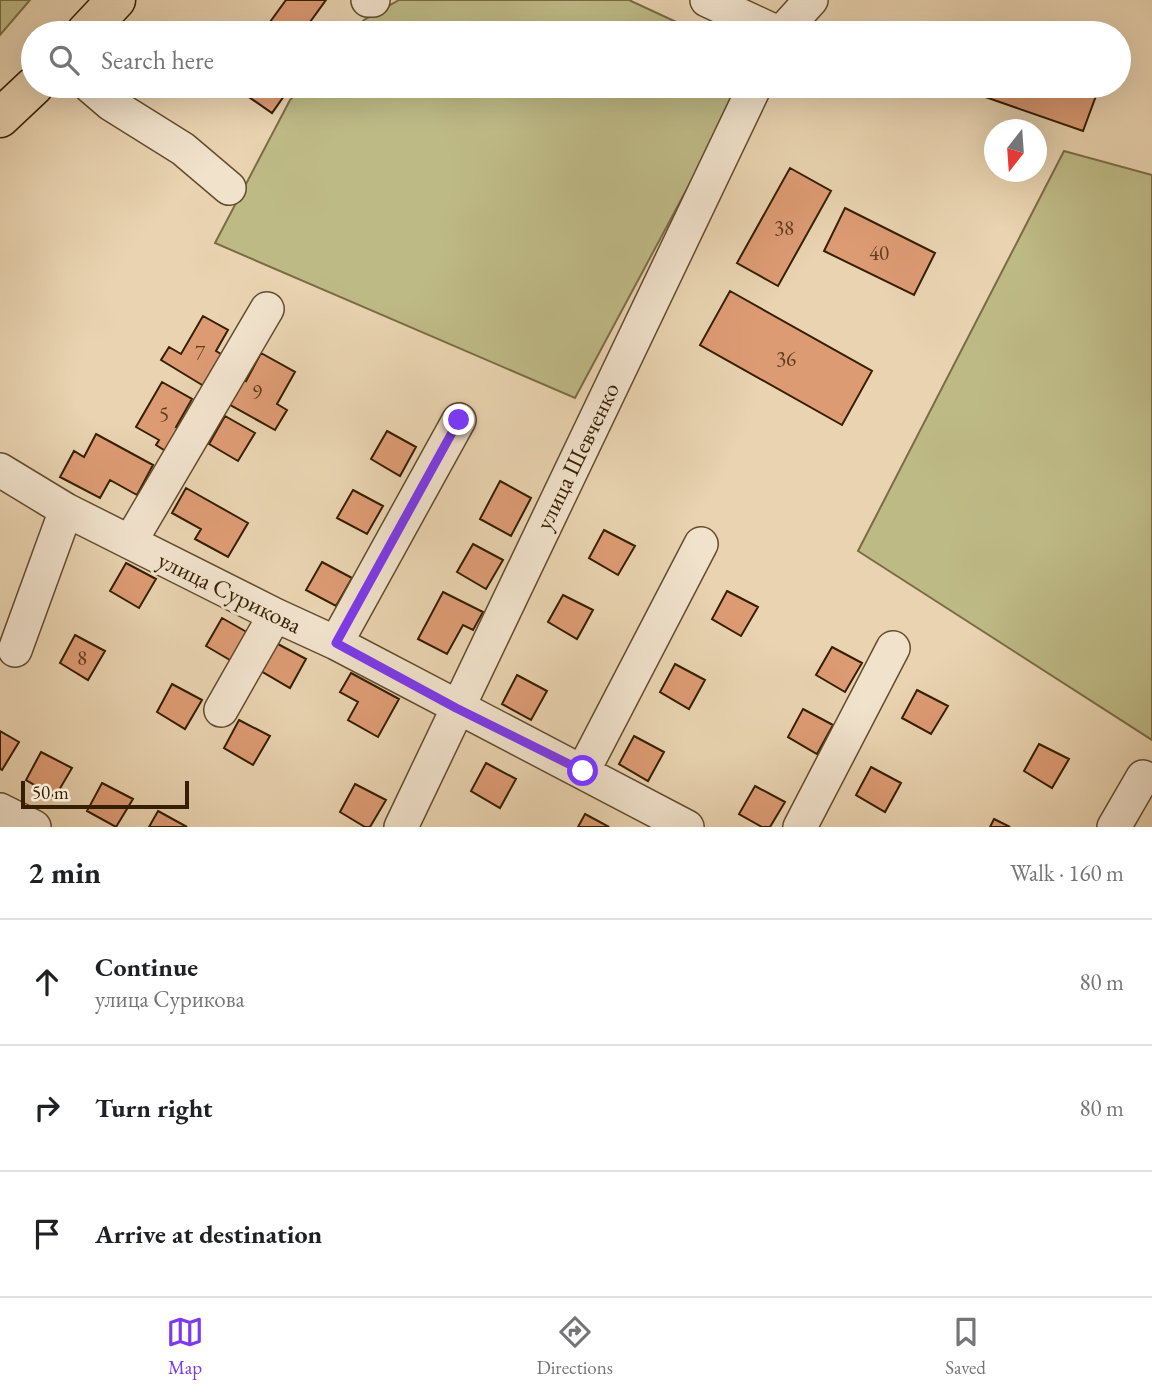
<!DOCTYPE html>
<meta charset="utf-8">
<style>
body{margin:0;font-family:"EB Garamond",serif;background:#f2f2f2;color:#202124}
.compass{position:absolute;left:984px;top:119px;width:63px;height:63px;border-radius:50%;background:#fff;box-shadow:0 7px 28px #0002;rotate:197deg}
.scale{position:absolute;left:21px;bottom:18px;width:168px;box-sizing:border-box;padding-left:7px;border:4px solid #351f00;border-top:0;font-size:19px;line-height:24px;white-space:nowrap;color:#351f00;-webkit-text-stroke:5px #f1e2cc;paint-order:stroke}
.stop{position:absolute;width:21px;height:21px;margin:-16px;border:5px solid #7c3aed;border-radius:50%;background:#fff}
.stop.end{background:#7c3aed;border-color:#fff;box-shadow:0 2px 7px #0008}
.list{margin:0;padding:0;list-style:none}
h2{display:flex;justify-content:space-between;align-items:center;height:91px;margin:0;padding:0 28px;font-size:30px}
h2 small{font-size:23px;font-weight:400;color:#757577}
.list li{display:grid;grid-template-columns:46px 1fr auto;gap:21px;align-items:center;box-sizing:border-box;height:126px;padding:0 28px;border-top:2px solid #e0e0e0}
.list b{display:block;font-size:26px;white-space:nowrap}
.list p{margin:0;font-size:23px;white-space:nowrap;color:#757577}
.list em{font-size:23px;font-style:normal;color:#757577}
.icon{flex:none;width:38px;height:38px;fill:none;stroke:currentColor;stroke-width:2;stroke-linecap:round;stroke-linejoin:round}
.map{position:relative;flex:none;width:1152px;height:827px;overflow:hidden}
.search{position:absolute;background:#fff;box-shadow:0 7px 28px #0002;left:21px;right:21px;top:21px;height:77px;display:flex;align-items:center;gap:18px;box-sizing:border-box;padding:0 24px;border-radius:38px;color:#757577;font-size:26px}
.sheet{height:469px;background:#fff}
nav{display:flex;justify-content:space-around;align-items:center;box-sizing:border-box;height:98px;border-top:2px solid #e0e0e0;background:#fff;font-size:19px;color:#757577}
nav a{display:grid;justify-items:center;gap:4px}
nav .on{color:#7c3aed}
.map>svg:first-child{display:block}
.green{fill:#beba86;stroke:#7a6c43;stroke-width:2}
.building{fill:#dd9b74;stroke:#351f00;stroke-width:2}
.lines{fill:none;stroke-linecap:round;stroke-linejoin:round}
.minor-casing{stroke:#624c2c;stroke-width:36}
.major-casing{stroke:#351f00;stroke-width:41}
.minor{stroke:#f1e2cc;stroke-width:33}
.major{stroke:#e9d3b0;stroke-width:38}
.route{stroke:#7c3aed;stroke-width:9}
.labels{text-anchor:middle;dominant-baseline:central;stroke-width:6;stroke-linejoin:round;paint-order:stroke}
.number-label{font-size:21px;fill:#5f3e1d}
.street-label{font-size:24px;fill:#351f00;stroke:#f1e2cc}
</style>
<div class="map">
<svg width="1152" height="827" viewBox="0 0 1152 827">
<rect width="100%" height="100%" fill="#e9d3b0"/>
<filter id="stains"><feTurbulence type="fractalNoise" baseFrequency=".00286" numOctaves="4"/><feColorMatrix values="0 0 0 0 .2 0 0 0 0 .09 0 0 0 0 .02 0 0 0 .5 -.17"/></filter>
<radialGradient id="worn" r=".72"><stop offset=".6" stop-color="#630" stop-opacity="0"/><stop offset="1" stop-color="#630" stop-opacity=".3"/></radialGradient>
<!-- green -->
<path class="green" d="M0 0H30L0 35Z
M399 0H629L700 33H352L364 20Z
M303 86H742L575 398 215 243 290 100Z
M1064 151 1152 175V740L858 551Z"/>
<!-- building -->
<path class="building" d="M286 0H326L302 33H262Z
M233 86H291L272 113Z
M967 86H1076L1097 93 1083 131 965 90Z
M790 168 831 191 778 286 737 263Z
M845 208 935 253 914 295 824 251Z
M730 291 872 371 842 425 700 345Z
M203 316 228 330 216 351 226 357 207 388 161 360 169 347 181 354Z
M261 353 295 372 277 404 287 410 275 430 225 402 239 377 246 381Z
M162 382 192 399 176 427 185 432 172 455 156 445 159 440 136 427Z
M225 416 255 433 238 461 209 444Z
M387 431 416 447 400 476 371 459Z
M96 434 153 465 137 495 110 480 100 498 60 477 74 451 84 457Z
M500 481 531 498 511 536 480 519Z
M186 488 248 523 228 557 195 539 201 529 172 513Z
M353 490 383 506 367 534 337 518Z
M604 530 635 546 618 575 589 558Z
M473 544 503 560 486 589 457 572Z
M322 562 352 578 336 606 306 590Z
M126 563 156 579 139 608 110 591Z
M727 591 758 607 741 636 712 619Z
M443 592 483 612 473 630 463 625 447 654 418 639Z
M563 595 593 610 577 639 548 622Z
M222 618 252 635 235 663 206 646Z
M75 635 105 651 88 680 60 663Z
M276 643 306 659 290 688 261 671Z
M832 647 862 663 845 692 816 675Z
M675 664 705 680 689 709 660 692Z
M351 673 399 699 378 737 348 720 358 702 340 692Z
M517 675 547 691 531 720 502 704Z
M172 684 202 700 185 729 157 712Z
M917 690 948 706 931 734 902 718Z
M803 709 833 725 817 754 788 737Z
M239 720 270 736 253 765 224 748Z
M0 731 19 742 2 770 0 769Z
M634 736 664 752 648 781 619 764Z
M1039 744 1069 759 1052 788 1024 771Z
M41 752 72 768 55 797 26 780Z
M486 763 516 779 500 808 471 791Z
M871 767 901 783 885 812 856 795Z
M102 783 133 799 116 827 87 811Z
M355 784 386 800 370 827H365L340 812Z
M755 786 785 802 770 827H762L739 814Z
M158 811 187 827H149Z
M585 814 609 827H578Z
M994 819 1010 827H990Z"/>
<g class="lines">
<defs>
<path id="minor" d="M368 0H373
M707 0 778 33
M781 33 811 0
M90 86 111 104 183 149 229 188
M0 470 66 510 275 615 336 643 687 827
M130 542 267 309
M336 643 459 420
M15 650 66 510
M221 710 275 615
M583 771 701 544
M0 810 34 827
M401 827 755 86
M800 827 893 648
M1114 827 1143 777"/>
<path id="major" d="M85 33 116 0
M0 118 34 86"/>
</defs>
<!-- minor casing -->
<use href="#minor" class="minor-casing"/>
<!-- major casing -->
<use href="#major" class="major-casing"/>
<!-- minor -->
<use href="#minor" class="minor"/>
<!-- major -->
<use href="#major" class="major"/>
</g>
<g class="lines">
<!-- route -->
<path class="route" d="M459 420 336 643 456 708 583 771"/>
</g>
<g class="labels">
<!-- number labels -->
<g class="number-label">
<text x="784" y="227">38</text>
<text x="879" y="252">40</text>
<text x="200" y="352">7</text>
<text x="786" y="358">36</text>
<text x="257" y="391">9</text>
<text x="164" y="413">5</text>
<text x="82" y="657">8</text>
</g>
<!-- street labels -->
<g class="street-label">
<text transform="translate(577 456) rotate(-64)">улица Шевченко</text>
<text transform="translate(230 592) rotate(26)">улица Сурикова</text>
</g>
</g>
<rect width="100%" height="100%" filter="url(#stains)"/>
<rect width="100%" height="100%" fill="url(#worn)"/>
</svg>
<svg class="compass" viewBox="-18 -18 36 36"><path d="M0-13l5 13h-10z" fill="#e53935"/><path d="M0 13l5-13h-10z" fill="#757577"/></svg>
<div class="scale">50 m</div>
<div class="stop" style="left:583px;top:771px"></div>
<div class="stop end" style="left:459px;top:420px"></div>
<div class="search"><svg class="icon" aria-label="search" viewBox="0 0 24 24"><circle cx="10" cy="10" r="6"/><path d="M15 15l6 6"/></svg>Search here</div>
</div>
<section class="sheet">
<h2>2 min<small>Walk · 160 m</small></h2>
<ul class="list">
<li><svg class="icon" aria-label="ahead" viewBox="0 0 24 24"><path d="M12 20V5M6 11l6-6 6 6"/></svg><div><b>Continue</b><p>улица Сурикова</p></div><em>80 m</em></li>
<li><svg class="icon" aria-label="right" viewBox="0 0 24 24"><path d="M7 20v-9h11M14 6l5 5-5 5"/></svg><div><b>Turn right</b></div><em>80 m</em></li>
<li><svg class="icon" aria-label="arrive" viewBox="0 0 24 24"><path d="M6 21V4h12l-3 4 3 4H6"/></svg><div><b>Arrive at destination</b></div></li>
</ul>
</section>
<nav>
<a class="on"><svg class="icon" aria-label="map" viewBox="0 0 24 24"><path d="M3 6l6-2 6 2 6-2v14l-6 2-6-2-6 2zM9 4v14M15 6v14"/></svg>Map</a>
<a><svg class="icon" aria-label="directions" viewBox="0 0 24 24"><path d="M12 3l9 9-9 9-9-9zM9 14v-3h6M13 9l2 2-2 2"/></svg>Directions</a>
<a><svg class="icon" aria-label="saved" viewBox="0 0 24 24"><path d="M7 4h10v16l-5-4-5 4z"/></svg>Saved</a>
</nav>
